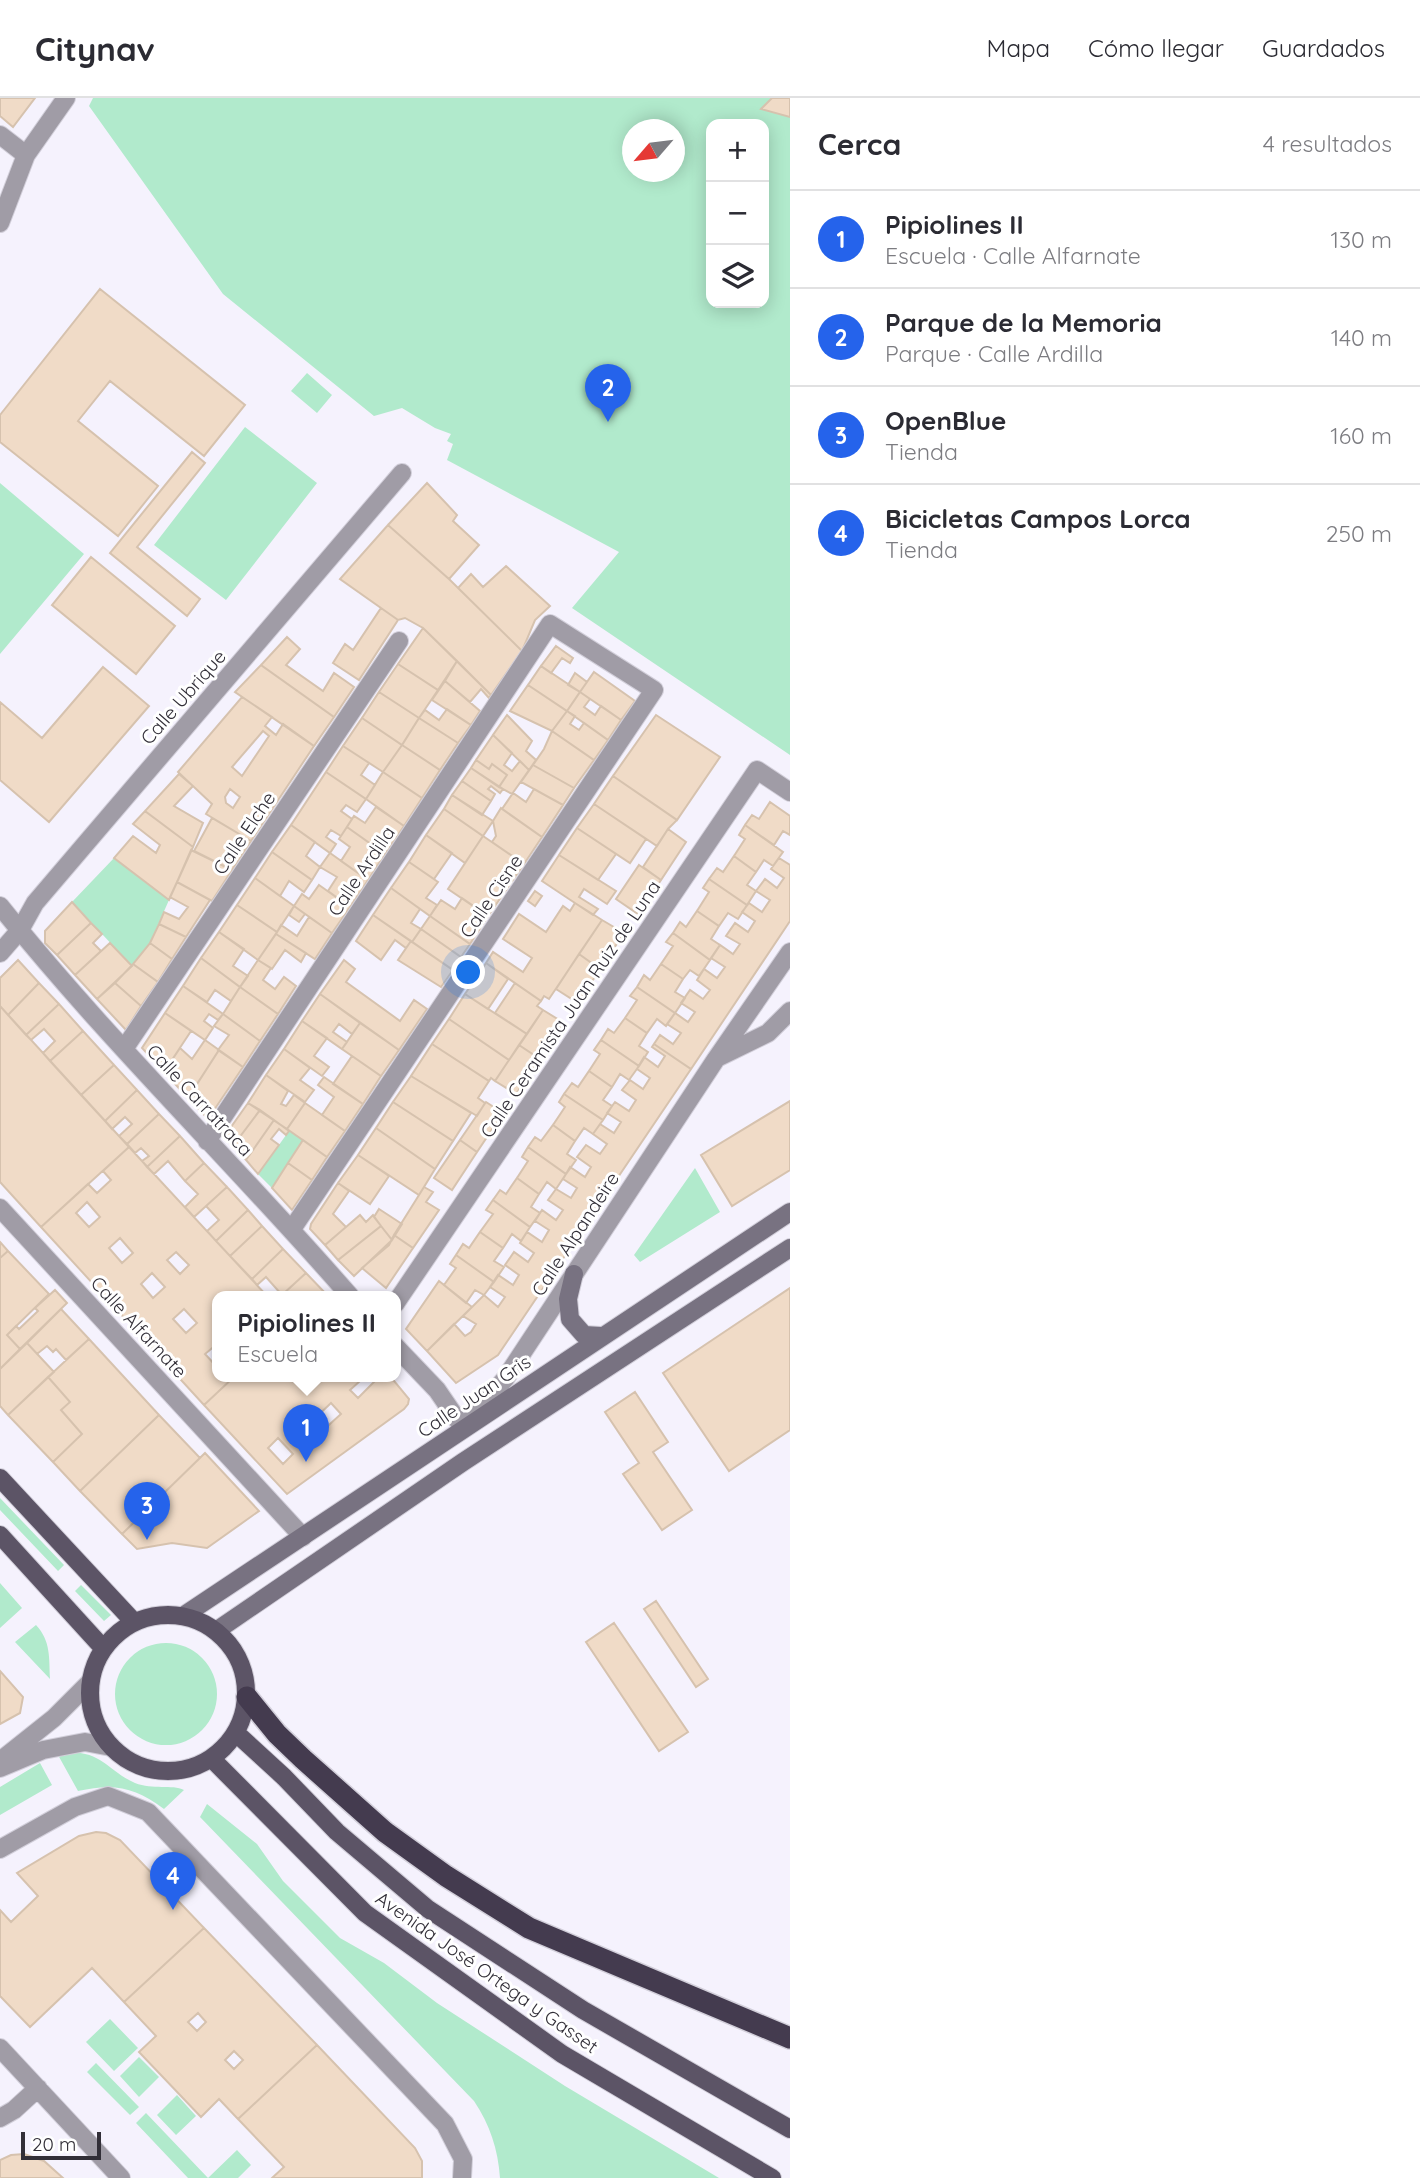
<!DOCTYPE html>
<html lang="es">
<meta charset="utf-8">
<style>
body{margin:0;font-family:Quicksand,sans-serif;background:#f7f7f7;color:#2b2b33}
.controls{position:absolute;right:21px;top:21px;display:grid;overflow:hidden;border-radius:14px;box-shadow:0 4px 18px #0003}
.controls button{width:63px;height:63px;display:grid;place-items:center;padding:0;border:0;border-bottom:2px solid #e1e1e2;background:#fff;color:#2b2b33;font:35px sans-serif}
.compass{position:absolute;left:622px;top:21px;width:63px;height:63px;border-radius:50%;background:#fff;box-shadow:0 4px 18px #0003;rotate:242deg}
.scale{position:absolute;left:21px;bottom:18px;width:80px;box-sizing:border-box;padding-left:7px;border:4px solid #322f38;border-top:0;font-size:19px;line-height:24px;white-space:nowrap;color:#322f38;-webkit-text-stroke:5px #fff;paint-order:stroke}
.you{position:absolute;left:469px;top:875px;width:24px;height:24px;margin:-18px;border:5px solid #fff;border-radius:50%;background:#1a73e8;box-shadow:0 0 0 10px #1a73e833}
.badge{display:grid;place-items:center;width:46px;height:46px;border-radius:50%;background:#2563eb;color:#fff;font-size:23px;font-weight:700}
.pin{position:absolute;translate:-50% -58px;filter:drop-shadow(0 2px 4px #0008)}
.pin::after{content:'';position:absolute;top:37px;width:24px;height:21px;background:inherit;clip-path:polygon(0 0,100% 0,50% 100%)}
.popup{position:absolute;left:212px;top:1193px;width:189px;height:91px;box-sizing:border-box;display:grid;place-content:center;border-radius:14px;background:#fff;filter:drop-shadow(0 2px 5px #0005);font-size:23px;white-space:nowrap;color:#7c7c81}
.popup b{font-size:26px;color:#2b2b33}
.popup::after{content:'';position:absolute;left:50%;top:100%;margin-left:-14px;border:14px solid transparent;border-top-color:#fff}
.list{margin:0;padding:0;list-style:none}
h2{display:flex;justify-content:space-between;align-items:center;height:91px;margin:0;padding:0 28px;font-size:30px}
h2 small{font-size:23px;font-weight:400;color:#7c7c81}
.list li{display:grid;grid-template-columns:46px 1fr auto;gap:21px;align-items:center;box-sizing:border-box;height:98px;padding:0 28px;border-top:2px solid #e1e1e2}
.list b{display:block;font-size:26px;white-space:nowrap}
.list p{margin:0;font-size:23px;white-space:nowrap;color:#7c7c81}
.list em{font-size:23px;font-style:normal;color:#7c7c81}
.icon{flex:none;width:38px;height:38px;fill:none;stroke:currentColor;stroke-width:2;stroke-linecap:round;stroke-linejoin:round}
.map{position:relative;flex:none;width:790px;height:2080px;overflow:hidden}
header{display:flex;align-items:center;gap:42px;box-sizing:border-box;height:98px;padding:0 35px;background:#fff;border-bottom:2px solid #e1e1e2}
header strong{font-size:33px}
nav{display:flex;gap:38px;margin-inline-start:auto;font-size:24px}
main{display:flex}
aside{flex:1;background:#fff}
.map>svg:first-child{display:block}
.green{fill:#b1eacc;fill-rule:evenodd}
.building{fill:#f0dbc7;stroke:#d6c2ae;stroke-width:2;fill-rule:evenodd}
.lines{fill:none;stroke-linecap:round;stroke-linejoin:round}
.street-casing{stroke:#d2cfda;stroke-width:20}
.secondary-casing{stroke:#d2cfda;stroke-width:20}
.primary-casing{stroke:#d2cfda;stroke-width:20}
.highway-casing{stroke:#d2cfda;stroke-width:24}
.street{stroke:#a09ca6;stroke-width:18}
.secondary{stroke:#787281;stroke-width:18}
.primary{stroke:#5c5466;stroke-width:18}
.highway{stroke:#443b4f;stroke-width:21}
.labels{text-anchor:middle;dominant-baseline:central;stroke-width:6;stroke-linejoin:round;paint-order:stroke}
.street-label{font-size:19px;fill:#322f38;stroke:#fff}
</style>
<header>
<strong>Citynav</strong>
<nav><a>Mapa</a><a>Cómo llegar</a><a>Guardados</a></nav>
</header>
<main>
<div class="map">
<svg width="790" height="2080" viewBox="0 0 790 2080">
<rect width="100%" height="100%" fill="#f5f2fd"/>
<!-- green -->
<path class="green" d="M93 0H790V657L572 510 619 454 447 362 453 346 447 343 451 336 435 330 402 310 374 318 223 196 89 8ZM711 26H764V205H711ZM632 32H674V74H632Z
M307 275 332 297 317 315 291 293Z
M245 329 317 385 226 502 154 447Z
M0 385 84 456 0 556Z
M114 760 169 802 150 845 132 868 72 804Z
M289 1033 303 1042 272 1090 258 1076Z
M695 1070 720 1114 640 1164 634 1157Z
M0 1400 64 1467 58 1473 0 1412Z
M0 1485 22 1510 0 1530Z
M81 1487 111 1517 104 1523 75 1493Z
M36 1527C51 1543 49 1560 50 1581L15 1544Z
M115 1596a51 51 0 1 1 102 0a51 51 0 1 1-102 0Z
M70 1654C104 1655 108 1673 135 1685 153 1692 172 1686 184 1692L164 1711C135 1689 114 1685 78 1693L58 1657Z
M40 1665 52 1687 0 1717V1689Z
M207 1706 257 1746 283 1783 340 1840 384 1865 437 1905 565 1988 719 2080H500C498 2051 490 2027 474 2003L200 1719Z
M110 1921 138 1950 114 1973 86 1944Z
M139 1959 159 1979 139 1999 120 1978Z
M96 1965 139 2009 130 2017 87 1974Z
M177 1997 196 2018 176 2037 157 2017Z
M146 2015 208 2080 237 2052 251 2067 238 2080H188L136 2025Z"/>
<!-- building -->
<path class="building" d="M0 0H35L13 29 0 18Z
M772 0H790V19L761 11Z
M100 191 245 307 204 358 110 283 78 323 158 388 118 438 0 344V317Z
M192 354 205 365 137 449 200 501 187 518 110 455Z
M427 385 457 417 453 423 479 447 449 481 388 427Z
M388 427 449 481 522 553 491 597 423 530 405 520 398 522 340 481Z
M91 459 175 528 136 576 52 507Z
M506 468 550 508 535 522 522 553 458 490 471 476 483 489Z
M381 510 398 522 359 582 333 565 345 546 353 552Z
M423 530 457 563 438 592 398 566Z
M287 539 300 551 286 567 323 593 334 575 354 589 334 619 261 567Z
M556 548 573 560 570 565 562 560 551 575 541 568Z
M457 563 491 597 489 600 481 591 470 604 445 583Z
M398 566 438 592 419 620 379 594Z
M261 567 334 619 314 648 235 594Z
M541 568 580 594 567 613 528 587Z
M103 569 149 608 49 724 0 682V604L42 640Z
M594 574 635 603 621 622 580 594Z
M575 575 587 584 580 594 568 587Z
M445 583 480 613 471 627 432 602Z
M528 587 567 613 552 633 510 613Z
M379 594 419 620 402 647 362 620Z
M580 594 590 601 584 609 595 617 601 608 621 622 608 642 567 613Z
M242 599 272 619 265 628 276 637 283 626 314 648 251 743 206 716 212 706 178 674ZM263 633 269 638 242 678 232 669ZM230 691 240 699 233 710 226 705 225 699Z
M447 611 471 627 458 645 419 620 425 612 439 622Z
M567 613 575 618 570 626 579 632 584 625 608 642 594 662 552 633Z
M507 617 532 643 526 653 536 662 529 672 493 637Z
M656 617 720 659 677 722 613 678Z
M362 620 402 647 383 674 343 648Z
M419 620 458 645 440 672 402 647Z
M552 633 594 662 574 690 533 667 544 651Z
M493 637 512 655 504 667 512 673 520 663 529 672 512 696 499 689 507 677 492 666 489 671 476 662Z
M402 647 440 672 422 700 383 674Z
M343 648 369 665 361 677 375 687 366 701 326 674Z
M476 662 489 671 492 666 507 677 499 689 471 670Z
M533 667 574 690 563 707 521 684Z
M471 670 503 691 500 695 491 688 488 691 495 696 491 703 462 683Z
M326 674 366 701 357 714 346 707 341 713 352 721 341 738 331 732 326 739 336 746 330 755 291 727Z
M383 674 422 700 404 728 366 701Z
M179 676 193 688 174 708 203 725 193 749 145 713Z
M613 678 677 722 668 731 657 748 594 706Z
M462 683 491 703 482 717 452 697Z
M534 691 563 707 542 739 502 711 513 695 526 704Z
M452 697 493 723 483 738 444 711Z
M770 704 790 718V737L783 733 774 747 745 727 752 717 759 721Z
M594 706 646 741 630 765 577 730Z
M376 709 404 728 385 756 347 729 354 718 365 725Z
M501 710 542 739 524 766 492 744 496 738 493 723Z
M444 711 483 738 465 765 426 737Z
M145 713 193 749 169 802 114 760 133 738 156 755 160 747 133 726Z
M212 720 251 743 232 772 194 753Z
M291 727 315 744 306 758 320 769 312 782 272 754Z
M745 727 783 754 773 768 764 762 756 774 734 758 745 741 739 737Z
M347 729 385 756 368 782 341 763 350 749 339 741Z
M577 730 616 756 598 782 559 757Z
M668 731 686 744 661 782 643 769Z
M426 737 452 755 434 781 409 764Z
M483 738 524 766 488 818 448 791Z
M191 752 232 772 212 803 177 784Z
M272 754 312 782 304 794 289 783 280 798 255 780Z
M330 755 368 782 350 809 328 793 337 779 320 769Z
M559 757 616 793 607 806 584 791 579 799 598 811 593 817 542 783Z
M734 758 756 774 747 787 756 793 747 807 709 781 717 770 723 774Z
M779 760 790 767V823L691 971 654 946 660 937 673 946 681 935 667 926 675 915 688 924 695 914 681 905 690 892 703 901 710 892 697 882 704 871 717 880 725 869 711 860 720 847 733 856 740 846 726 838 735 825 748 834 755 823 742 814 749 805 762 814 770 802 756 793 765 781 777 790 784 780 771 771Z
M409 764 438 784 426 800 437 807 430 818 391 790Z
M639 767 661 782 638 816 616 801Z
M255 780 294 808 277 834 237 807Z
M709 781 747 807 738 821 728 815 719 828 697 813 709 794 703 790Z
M177 784 210 802 186 839 159 826 164 814 179 821 188 809 170 799Z
M319 787 350 809 332 835 294 808 302 796 309 801Z
M391 790 420 811 411 825 421 831 412 844 373 817Z
M535 793 542 798 535 808 528 803Z
M462 800 488 818 470 846 430 818 441 802 455 811Z
M72 804 91 825 57 857 45 845V833Z
M575 805 602 822 549 901 544 898 541 903 486 865 493 854 523 874 532 860 503 841 519 816 546 834 563 808 570 813Z
M237 807 277 834 258 862 219 834Z
M294 808 305 816 299 824 289 817Z
M697 813 719 828 711 841 720 847 710 862 673 835 680 824 686 829Z
M373 817 411 843 406 850 395 842 381 862 356 843Z
M430 818 470 846 461 859 421 831Z
M309 819 332 835 315 861 276 836 281 827 297 838Z
M602 822 624 835 600 871 579 856Z
M91 825 102 836 93 845 101 853 75 877 57 857Z
M159 826 186 839 172 861 150 845Z
M421 831 461 859 453 872 412 844Z
M219 834 244 851 233 868 248 878 240 889 201 860Z
M673 835 710 862 699 878 690 872 683 881 661 866 673 848 666 844Z
M276 836 306 855 301 864 285 852 272 871 258 862Z
M411 843 453 872 441 889 398 862Z
M110 845 132 868 97 901 75 877Z
M150 845 172 861 158 884 133 866Z
M579 856 600 871 578 905 556 891Z
M201 860 240 889 231 903 215 892 207 904 183 888Z
M18 862 39 885 8 917 0 908V880Z
M258 862 271 870 263 882 275 891 284 879 296 888 278 916 240 889Z
M344 862 355 871 346 884 400 923 414 902 427 911 399 952 320 896Z
M486 865 508 881 488 911 465 896Z
M133 866 158 884 141 908 115 885Z
M661 866 683 881 675 894 685 900 675 915 637 889 644 877 650 882Z
M39 885 59 906 26 937 8 917Z
M115 885 141 908 126 932 97 901Z
M515 885 541 903 537 908 543 912 527 936 495 915Z
M183 888 223 916 218 922 209 916 204 923 213 930 205 942 165 915Z
M240 889 278 916 260 943 223 916Z
M637 889 675 915 666 928 657 921 647 935 625 920 637 902 630 898Z
M320 896 360 925 352 936 339 926 333 934 347 944 342 951 302 923Z
M465 896 527 936 509 962 449 921Z
M59 906 83 933 50 963 43 955 55 943 44 931 31 942 26 937Z
M0 908 129 1049 41 1129 0 1084Z
M543 912 564 925 540 961 519 947Z
M165 915 191 933 164 974 142 950Z
M223 916 260 943 243 969 218 952 229 937 214 928Z
M625 920 647 935 639 948 648 954 639 968 601 942 608 931 614 935Z
M449 921 509 962 495 983 491 980 489 983 432 946Z
M302 923 327 940 314 958 329 969 322 978 284 951Z
M360 925 399 952 381 978 342 951Z
M83 933 114 967 81 997 50 963Z
M205 942 219 952 188 1000 164 974 180 950 192 961Z
M601 942 639 968 629 982 620 976 612 989 589 973 600 956 594 952Z
M432 946 489 983 478 1000 485 1005 477 1018 411 978Z
M654 946 691 971 498 1257 456 1285 427 1253 454 1226 465 1238 471 1234 476 1226 463 1218 484 1197 498 1209 505 1199 490 1189 498 1177 513 1187 519 1177 505 1167 514 1154 528 1164 534 1155 520 1145 527 1134 542 1144 549 1132 535 1123 542 1112 556 1122 563 1112 548 1102 556 1091 571 1100 577 1090 563 1081 566 1076 570 1069 585 1079 591 1069 577 1059 586 1047 600 1056 607 1046 593 1036 600 1026 614 1035 621 1024 607 1015 615 1004 629 1013 636 1002 622 992 630 982 643 991 650 980 637 971 644 959 658 969 665 958 652 949Z
M519 947 540 961 516 996 495 983Z
M284 951 310 970 300 982 314 992 305 1004 266 977Z
M219 952 243 969 208 1021 188 1000Z
M352 958 381 978 363 1006 333 986Z
M114 967 137 992 105 1023 81 997Z
M589 973 612 989 603 1002 612 1008 603 1022 564 996 572 985 578 989Z
M266 977 288 993 281 1006 286 1008 294 997 305 1005 287 1031 248 1005Z
M411 978 471 1015 453 1043 393 1004Z
M324 979 363 1006 345 1033 322 1017 334 999 318 987Z
M137 992 159 1016 127 1046 119 1038 132 1026 125 1019 112 1031 105 1023Z
M564 996 603 1022 593 1036 584 1030 575 1043 553 1027 565 1009 559 1004Z
M790 1003V1072L732 1108 701 1057Z
M393 1004 453 1043 435 1071 376 1030Z
M486 1004 503 1015 477 1054 460 1042Z
M248 1005 260 1012 233 1048 224 1039Z
M305 1005 345 1033 327 1059 287 1031Z
M260 1012 274 1022 246 1062 233 1048Z
M159 1016 180 1038 147 1069 142 1063 149 1058 141 1050 135 1055 127 1046Z
M274 1022 289 1033 286 1037 279 1031 271 1041 279 1047 258 1076 246 1062Z
M553 1027 575 1043 567 1056 576 1062 566 1076 528 1049 535 1039 541 1043Z
M376 1030 435 1071 419 1097 358 1057Z
M180 1038 204 1065 185 1083 168 1063 154 1076 147 1069Z
M303 1042 327 1059 312 1082 288 1065Z
M460 1042 477 1054 452 1092 434 1080Z
M129 1049 267 1198H217V1246L205 1256 217 1269V1278H235L204 1307 41 1129 88 1086 97 1095 111 1082 103 1073ZM87 1104 100 1119 89 1129 76 1115ZM120 1140 133 1155 122 1165 109 1150ZM176 1154 189 1167 180 1176 167 1162ZM152 1175 165 1189 153 1200 141 1186ZM184 1211 197 1225 186 1235 173 1221Z
M528 1049 566 1076 556 1091 547 1084 539 1096 517 1080 528 1063 522 1059Z
M358 1057 389 1078 370 1106 338 1085Z
M204 1065 227 1089 194 1119 185 1109 198 1096 185 1083Z
M288 1065 312 1082 292 1112 272 1090Z
M517 1080 539 1096 531 1109 540 1115 530 1129 493 1102 500 1092 506 1096Z
M338 1085 349 1093 333 1116 346 1129 325 1147 310 1131 311 1126Z
M227 1089 248 1112 216 1143 207 1133 219 1122 206 1108Z
M424 1089 433 1094 426 1104 439 1112 413 1150 394 1137Z
M493 1102 530 1129 521 1143 512 1136 503 1150 480 1134 493 1116 486 1112Z
M379 1111 402 1126 392 1142 374 1119Z
M248 1112 262 1128 230 1158 216 1143Z
M360 1117 366 1124 373 1117 381 1128 338 1162 325 1147Z
M262 1128 283 1151 252 1181 230 1158Z
M381 1128 392 1142 354 1178 338 1162Z
M480 1134 503 1150 494 1163 504 1169 494 1184 456 1157 463 1146 469 1150Z
M394 1137 413 1150 386 1190 362 1170 389 1147Z
M0 1144 8 1153 0 1160Z
M283 1151 306 1175 282 1197 266 1179 257 1187 252 1181Z
M8 1153 49 1196 7 1237 20 1251 0 1271V1160Z
M456 1157 494 1184 484 1197 475 1192 466 1205 444 1187 456 1170 450 1166Z
M306 1175 328 1198H281L282 1197Z
M439 1183 472 1209 427 1253 406 1231Z
M790 1190V1332L729 1373 663 1275Z
M55 1192 67 1205 20 1251 7 1237 16 1228 19 1231 38 1213 35 1210Z
M61 1211 89 1241 66 1262 56 1251 53 1254 47 1248 37 1256 27 1245Z
M89 1241 159 1317 80 1393 53 1364 82 1336 61 1312 70 1304 48 1279Z
M27 1245 54 1274 8 1317 0 1308V1271Z
M235 1278H355L360 1283 350 1292 358 1300 375 1283 371 1278H390L409 1301 408 1306 404 1311 287 1396 204 1307ZM331 1305 341 1316 319 1336 309 1326ZM278 1340 293 1356 283 1366 268 1350Z
M48 1279 70 1304 61 1312 82 1336 53 1364 8 1317Z
M635 1294 668 1344 653 1354 692 1412 662 1432 623 1376 639 1365 605 1314Z
M159 1317 200 1360 122 1436 80 1393Z
M205 1355 259 1413 207 1450 172 1445 137 1451 122 1436Z
M656 1503 708 1581 696 1589 644 1511Z
M614 1525 688 1634 659 1653 586 1544Z
M0 1573 23 1599 20 1615 0 1626Z
M96 1734 106 1735 120 1742 204 1830 124 1904 92 1870 30 1929 0 1898V1812L11 1824 38 1798 17 1775 79 1738Z
M204 1830 317 1947 238 2021 219 2001 201 2019 139 1954 156 1938 124 1904ZM198 1915 206 1924 197 1933 188 1924ZM234 1953 243 1962 234 1971 225 1962Z
M317 1947 415 2050 422 2063V2080H272L284 2069 238 2021Z
M24 2056 44 2063 63 2080H0V2062L11 2057Z"/>
<g class="lines">
<defs>
<path id="street" d="M0 37 26 57
M0 125 26 57 66 0
M0 808C109 944 235 1066 350 1198
M0 855 20 832 35 805 402 375
M124 951 399 543
M719 959 768 935 790 913
M207 1043 550 526 654 592 292 1131
M0 1110 303 1439
M395 1206 757 672 790 694
M395 1248 437 1292 463 1330 505 1281 716 961 790 854
M0 1663 54 1620 90 1584
M0 1670 43 1652 85 1644 111 1649
M0 1751 75 1709 108 1698 148 1714 445 2026 463 2061 462 2080
M0 1950 121 2080
M0 2020 14 2012 38 1990"/>
<path id="secondary" d="M574 1176 568 1201 570 1221 584 1237 601 1238
M183 1518 790 1114
M216 1533 463 1364 790 1150"/>
<path id="primary" d="M0 1380 134 1524
M0 1437 103 1550
M90 1595a78 78 0 1 1 156 0a78 78 0 1 1-156 0Z
M236 1635 284 1679 337 1734 428 1811 583 1912 790 2031
M212 1661 365 1815 562 1956 772 2080"/>
<path id="highway" d="M247 1599 277 1636 303 1661 385 1734 446 1778 529 1830 790 1940"/>
</defs>
<!-- street casing -->
<use href="#street" class="street-casing"/>
<!-- secondary casing -->
<use href="#secondary" class="secondary-casing"/>
<!-- primary casing -->
<use href="#primary" class="primary-casing"/>
<!-- highway casing -->
<use href="#highway" class="highway-casing"/>
<!-- street -->
<use href="#street" class="street"/>
<!-- secondary -->
<use href="#secondary" class="secondary"/>
<!-- primary -->
<use href="#primary" class="primary"/>
<!-- highway -->
<use href="#highway" class="highway"/>
</g>
<g class="labels">
<!-- street labels -->
<g class="street-label">
<text transform="translate(183 599) rotate(-49)">Calle Ubrique</text>
<text transform="translate(244 735) rotate(-56)">Calle Elche</text>
<text transform="translate(361 773) rotate(-56)">Calle Ardilla</text>
<text transform="translate(491 798) rotate(-56)">Calle Cisne</text>
<text transform="translate(570 911) rotate(-56)">Calle Ceramista Juan Ruiz de Luna</text>
<text transform="translate(200 1002) rotate(47)">Calle Carratraca</text>
<text transform="translate(575 1136) rotate(-57)">Calle Alpandeire</text>
<text transform="translate(139 1229) rotate(47)">Calle Alfarnate</text>
<text transform="translate(474 1298) rotate(-34)">Calle Juan Gris</text>
<text transform="translate(487 1874) rotate(35)">Avenida José Ortega y Gasset</text>
</g>
</g>
</svg>
<div class="controls">
<button>+</button>
<button>−</button>
<button><svg class="icon" aria-label="layers" viewBox="0 0 24 24"><path d="M12 4l9 5-9 5-9-5zM3 14l9 5 9-5"/></svg></button>
</div>
<svg class="compass" viewBox="-18 -18 36 36"><path d="M0-13l5 13h-10z" fill="#e53935"/><path d="M0 13l5-13h-10z" fill="#7c7c81"/></svg>
<div class="scale">20 m</div>
<div class="you"></div>
<div class="pin badge" style="left:306px;top:1364px">1</div>
<div class="popup"><b>Pipiolines II</b>Escuela</div>
<div class="pin badge" style="left:608px;top:324px">2</div>
<div class="pin badge" style="left:147px;top:1442px">3</div>
<div class="pin badge" style="left:173px;top:1812px">4</div>
</div>
<aside>
<h2>Cerca<small>4 resultados</small></h2>
<ul class="list">
<li><span class="badge">1</span><div><b>Pipiolines II</b><p>Escuela · Calle Alfarnate</p></div><em>130 m</em></li>
<li><span class="badge">2</span><div><b>Parque de la Memoria</b><p>Parque · Calle Ardilla</p></div><em>140 m</em></li>
<li><span class="badge">3</span><div><b>OpenBlue</b><p>Tienda</p></div><em>160 m</em></li>
<li><span class="badge">4</span><div><b>Bicicletas Campos Lorca</b><p>Tienda</p></div><em>250 m</em></li>
</ul>
</aside>
</main>
